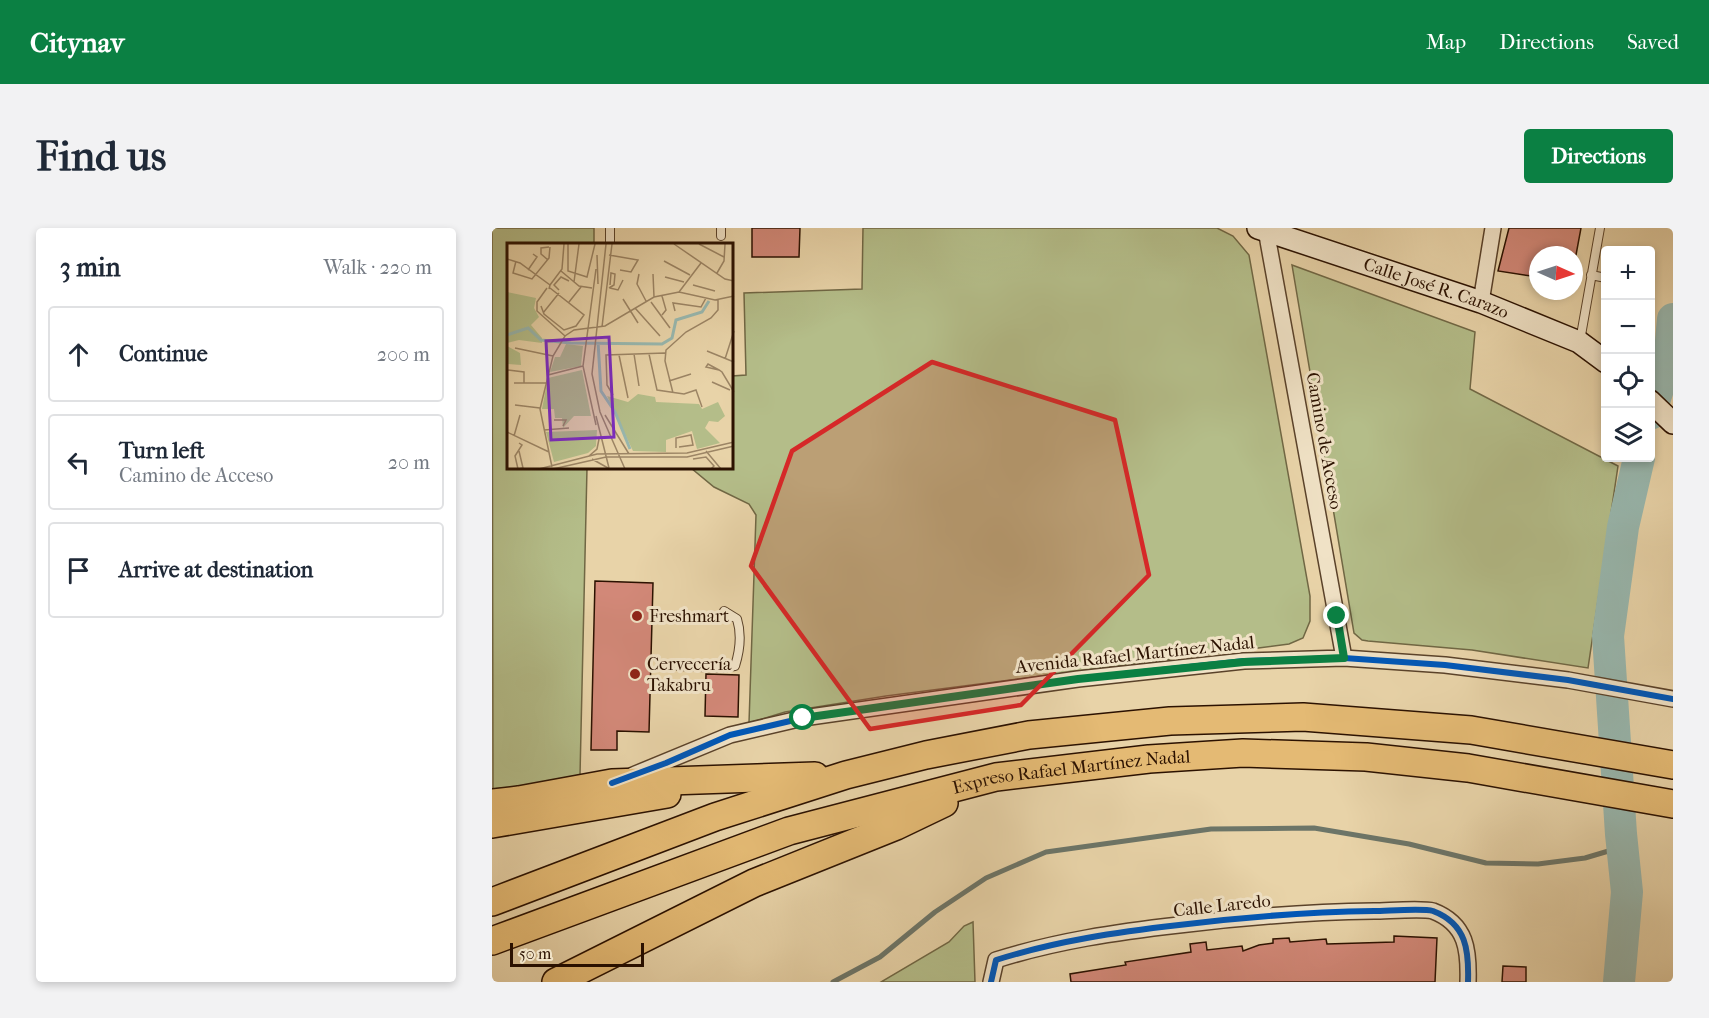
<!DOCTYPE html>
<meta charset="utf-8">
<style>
body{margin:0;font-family:"IM FELL French Canon",serif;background:#f2f2f3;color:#1f2937}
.controls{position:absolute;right:18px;top:18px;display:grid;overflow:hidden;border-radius:6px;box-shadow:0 3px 9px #0003}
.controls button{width:54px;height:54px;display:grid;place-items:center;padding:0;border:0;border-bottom:2px solid #e0e1e3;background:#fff;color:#1f2937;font:30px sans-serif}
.compass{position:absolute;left:1037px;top:18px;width:54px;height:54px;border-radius:50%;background:#fff;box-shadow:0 3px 9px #0003;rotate:93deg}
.scale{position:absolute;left:18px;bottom:15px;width:134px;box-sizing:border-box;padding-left:6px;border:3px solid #2b1100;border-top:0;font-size:16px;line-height:21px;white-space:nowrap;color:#2b1100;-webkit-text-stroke:4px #f0e2c6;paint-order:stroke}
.stop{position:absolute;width:18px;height:18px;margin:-14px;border:4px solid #0b8043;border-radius:50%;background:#fff}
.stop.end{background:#0b8043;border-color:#fff;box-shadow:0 2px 6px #0008}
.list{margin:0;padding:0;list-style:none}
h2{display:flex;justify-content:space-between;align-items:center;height:78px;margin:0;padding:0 24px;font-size:26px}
h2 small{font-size:20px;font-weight:400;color:#747a83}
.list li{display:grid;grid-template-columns:39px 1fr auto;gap:18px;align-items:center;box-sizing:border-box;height:96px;margin:0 12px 12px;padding:0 12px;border:2px solid #e0e1e3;border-radius:6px}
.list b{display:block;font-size:22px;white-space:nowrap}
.list p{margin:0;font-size:20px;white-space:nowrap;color:#747a83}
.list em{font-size:20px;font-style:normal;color:#747a83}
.icon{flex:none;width:33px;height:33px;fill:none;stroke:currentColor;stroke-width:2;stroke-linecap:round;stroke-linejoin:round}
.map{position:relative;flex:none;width:1181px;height:754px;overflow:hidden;border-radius:6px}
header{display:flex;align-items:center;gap:36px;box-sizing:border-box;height:84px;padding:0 30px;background:#0b8043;color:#fff}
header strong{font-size:28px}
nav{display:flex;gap:33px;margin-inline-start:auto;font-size:21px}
.intro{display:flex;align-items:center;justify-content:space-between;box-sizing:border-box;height:144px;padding:0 36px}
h1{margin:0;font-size:42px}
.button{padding:15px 27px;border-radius:6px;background:#0b8043;color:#fff;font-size:21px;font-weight:700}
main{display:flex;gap:36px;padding:0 36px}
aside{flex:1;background:#fff;border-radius:6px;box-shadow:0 3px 9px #0003}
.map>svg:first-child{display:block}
.green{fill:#b4bd89;stroke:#706744;stroke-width:1.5}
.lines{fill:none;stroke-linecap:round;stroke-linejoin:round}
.stream{stroke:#6c7568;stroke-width:5}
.river{stroke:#98b7ae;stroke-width:32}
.building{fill:#d28878;stroke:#2b1100;stroke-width:1.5}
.lane-casing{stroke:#5a422a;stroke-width:10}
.street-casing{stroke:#5a422a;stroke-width:18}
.secondary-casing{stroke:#2b1100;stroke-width:24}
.highway-casing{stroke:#2b1100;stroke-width:30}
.lane{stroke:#f0e2c6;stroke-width:8}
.street{stroke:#f0e2c6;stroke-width:15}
.secondary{stroke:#f0e2c6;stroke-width:21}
.highway{stroke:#e4ba74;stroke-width:27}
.cycleway-casing{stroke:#f0e2c6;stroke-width:10}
.cycleway{stroke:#0057b8;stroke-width:6}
.route{stroke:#0b8043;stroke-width:8}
.marked{fill:#d62828;fill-opacity:0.2;stroke:#d62828;stroke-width:4.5;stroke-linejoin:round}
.poi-dot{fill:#8f2418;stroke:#f0e2c6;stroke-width:2}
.labels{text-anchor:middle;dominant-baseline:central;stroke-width:6;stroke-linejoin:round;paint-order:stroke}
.street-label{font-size:18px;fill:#2b1100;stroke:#f0e2c6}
.poi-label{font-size:18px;fill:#2b1100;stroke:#f0e2c6;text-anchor:start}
.inset-river{fill:none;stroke:#98b7ae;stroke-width:3}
.inset-road{fill:none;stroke:#9c8565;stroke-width:1.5}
.view{fill:#7b2cbf;fill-opacity:0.15;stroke:#7b2cbf;stroke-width:3}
.inset-edge{fill:none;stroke:#2b1100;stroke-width:3}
</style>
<header>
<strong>Citynav</strong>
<nav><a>Map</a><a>Directions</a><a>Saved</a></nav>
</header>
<div class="intro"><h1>Find us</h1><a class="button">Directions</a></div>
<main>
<aside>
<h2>3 min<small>Walk · 220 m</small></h2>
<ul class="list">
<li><svg class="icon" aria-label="ahead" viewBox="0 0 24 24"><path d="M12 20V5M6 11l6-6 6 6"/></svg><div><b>Continue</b></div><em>200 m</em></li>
<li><svg class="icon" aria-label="left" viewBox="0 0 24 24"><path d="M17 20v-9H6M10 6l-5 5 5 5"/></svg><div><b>Turn left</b><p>Camino de Acceso</p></div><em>20 m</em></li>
<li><svg class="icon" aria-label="arrive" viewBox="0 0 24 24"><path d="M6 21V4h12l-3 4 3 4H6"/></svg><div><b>Arrive at destination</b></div></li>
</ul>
</aside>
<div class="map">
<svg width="1181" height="754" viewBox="0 0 1181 754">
<rect width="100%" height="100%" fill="#e8d3a8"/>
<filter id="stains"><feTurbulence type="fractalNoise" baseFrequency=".00333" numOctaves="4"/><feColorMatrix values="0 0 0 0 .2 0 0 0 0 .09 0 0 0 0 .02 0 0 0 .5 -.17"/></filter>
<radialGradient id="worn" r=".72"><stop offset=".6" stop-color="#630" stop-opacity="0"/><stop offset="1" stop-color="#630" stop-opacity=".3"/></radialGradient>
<!-- green -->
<path class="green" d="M0 0H102V16H16V240H95L88 547 40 557 1 561Z
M371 0H725L741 8 757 27 818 368V393L811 410 797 416 394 468 293 484 257 495 264 287 257 276 222 259 199 240H240V148L254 147 252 65 370 61Z
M800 37 983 104 978 161 1126 238 1096 440 980 422 876 413 870 412 862 405Z
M481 694 483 754H389L457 714 472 698Z"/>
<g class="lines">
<!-- stream -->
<path class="stream" d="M341 754 388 729 443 684 494 650 554 624 719 601 822 600 917 616 994 635 1046 636 1093 630 1130 619"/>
<!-- river -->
<path class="river" d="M1158 186 1178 124 1181 91
M1127 754 1135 664 1129 606 1116 408 1131 299 1147 230"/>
</g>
<!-- building -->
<path class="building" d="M260 0H308L307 29H260Z
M1017 0H1089L1084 27H1046V49L1006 43Z
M103 353 161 355 157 504 125 503V522H99Z
M214 446 247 447 246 489 213 488Z
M902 708 945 710 943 754H579L578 746 634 737 633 734 699 724 698 716 714 714 715 722 750 718 751 723 767 717 781 715V711L797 710 798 714 834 711 835 716 902 714Z
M1011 738 1034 739V754H1010Z"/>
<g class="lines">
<defs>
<path id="lane" d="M229 0V8
M118 16V0
M1099 47 1114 50
M1088 113 1108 0
M186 438 229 440 243 438C248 422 250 407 245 391L232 383"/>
<path id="street" d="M774 2 852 430
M989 74 1001 0
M141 547 238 507 311 490 586 451 752 433 852 430 953 437 1076 452 1181 471
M499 754 504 732C564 713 625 704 687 697 752 689 817 684 882 683 895 683 931 680 941 683 975 696 977 723 976 754"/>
<g id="secondary">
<path id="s1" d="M766 0 989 74 1087 114 1114 134"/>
<path d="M1158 173 1181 195"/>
</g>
<g id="highway">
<path d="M0 575 27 572 120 555 323 548"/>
<path d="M0 596 175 566"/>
<path d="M0 674 223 589 354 547 434 527 537 507 678 493 811 489 979 502 1181 537"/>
<path id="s2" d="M0 713 297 603 504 549 657 531 751 525 874 529 976 540 1181 576"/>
<path d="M64 754 262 655 404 598 452 575"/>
</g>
</defs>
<!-- lane casing -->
<use href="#lane" class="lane-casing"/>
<!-- street casing -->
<use href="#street" class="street-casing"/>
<!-- secondary casing -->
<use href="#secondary" class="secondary-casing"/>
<!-- highway casing -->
<use href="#highway" class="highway-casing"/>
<!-- lane -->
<use href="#lane" class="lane"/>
<!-- street -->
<use href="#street" class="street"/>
<!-- secondary -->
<use href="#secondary" class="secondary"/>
<!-- highway -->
<use href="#highway" class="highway"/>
<defs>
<path id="cycleway" d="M120 555 174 535 238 507 311 490 586 451 752 433 852 430 953 437 1076 452 1181 471
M499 754 504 732C564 713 625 704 687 697 752 689 817 684 882 683 895 683 931 680 941 683 975 696 977 723 976 754"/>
</defs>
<!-- cycleway casing -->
<use href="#cycleway" class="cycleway-casing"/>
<!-- cycleway -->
<use href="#cycleway" class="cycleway"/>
</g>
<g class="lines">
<!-- route -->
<path class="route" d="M311 490 586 451 752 434 852 430 845 388"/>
</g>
<!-- marked area -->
<path class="marked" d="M440 134 623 192 657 347 529 477 378 501 259 338 300 223Z"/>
<!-- markers -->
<g class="poi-dot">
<circle cx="145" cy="388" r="6"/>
<circle cx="143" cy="446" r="6"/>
</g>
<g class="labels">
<!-- street labels -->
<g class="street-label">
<text stroke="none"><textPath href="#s1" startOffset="188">Calle José R. Carazo</textPath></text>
<text transform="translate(832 213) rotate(80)">Camino de Acceso</text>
<text transform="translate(643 427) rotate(-6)">Avenida Rafael Martínez Nadal</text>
<text stroke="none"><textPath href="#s2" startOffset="606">Expreso Rafael Martínez Nadal</textPath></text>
<text transform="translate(730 678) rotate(-6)">Calle Laredo</text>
</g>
<!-- poi labels -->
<g class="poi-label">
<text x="157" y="388">Freshmart</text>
<text x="155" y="436">Cervecería<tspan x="155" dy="21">Takabru</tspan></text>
</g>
</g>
<!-- overview -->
<g transform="translate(15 15)">
<rect width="226" height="226" fill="#e8d3a8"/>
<path d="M0 49 29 55 27 65 32 74 24 82 35 95V100L12 97 0 100ZM59 101 76 103 74 123 43 129 48 114H53ZM0 103 13 110 14 122 0 121ZM75 127 84 173H67L56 185 55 175H48L47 166H35L41 135ZM131 151 148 154 149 159 192 161 195 166 211 159 218 173 211 179 202 178 198 185 213 200 190 206 185 188 159 197V209L126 208 100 153 121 159ZM90 187 89 203 81 210 47 219 39 189Z" fill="#b4bd89"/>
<path class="inset-river" d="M0 92 21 85 34 97 64 100 155 101 165 95 169 77 195 69 202 58M91 99 94 148 108 169 123 206"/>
<path class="inset-road" d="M61 1V28L80 34 88 1M99 1 85 131 93 169 118 226M167 1 218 36 227 38M192 1 217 14M90 12 91 41M102 12 131 17 124 29 113 27M0 16 13 20 43 42 42 46M41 17 34 11V5L42 4M9 18 6 30 25 36 42 15 43 4M157 18 183 32M89 26 76 123 89 182M21 27 30 14 26 11M54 28 72 43 85 45M210 30 217 18 218 1M132 31 130 41 139 58M146 31 147 54M158 34 177 39M67 39 72 1M43 42 55 26 57 1M186 42 208 48M40 45 30 59V68L58 93M102 45 107 42 108 31 104 30 103 42M103 45 111 47 116 37M52 47 47 42 54 34 62 38M172 49 194 20M155 53 159 67 155 72M116 56 131 80M62 59 74 44M144 59 163 85M34 63 37 71 57 87 69 83 77 72 43 45M128 65 153 93M168 68 166 60 194 64 199 55M36 70 52 50M95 84 105 1M8 105 46 113M200 108 227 119M127 111 132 143M142 111 150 147 177 151 189 147 195 164M112 112 121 155M218 116 227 88M0 127 17 129V140M212 127 199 124 201 121 212 127 215 129 227 149M41 132 76 123M162 138 184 131M205 139 223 147M7 140H39M166 150 158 118 159 107 179 89 204 75 211 67V57M106 152 100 142 99 112 158 110M8 162 33 165M98 172 122 211M89 173 102 225M47 177H59L56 183M37 187 62 185M0 189 42 209M7 193 13 172M12 200 15 202 8 213 11 226 16 225 12 208M169 205V195L184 192 186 202 172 204M199 208 214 226M82 213 90 206 92 196M85 216 101 225M186 216 199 214 207 223 204 226M45 224 33 166 46 113 58 93 67 87 98 83 147 54 172 49 208 57 227 53M32 226 90 211 180 210 227 199M46 226 99 214H180L227 203"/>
<path class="view" d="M102 94 107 194 44 197 39 98Z"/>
<rect width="226" height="226" class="inset-edge"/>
</g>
<rect width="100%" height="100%" filter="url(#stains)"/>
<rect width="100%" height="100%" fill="url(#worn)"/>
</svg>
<div class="controls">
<button>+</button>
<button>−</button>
<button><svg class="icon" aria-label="locate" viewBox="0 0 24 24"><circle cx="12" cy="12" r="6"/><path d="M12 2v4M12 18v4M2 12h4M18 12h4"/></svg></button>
<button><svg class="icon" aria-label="layers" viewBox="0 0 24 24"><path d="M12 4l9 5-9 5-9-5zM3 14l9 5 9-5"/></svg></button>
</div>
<svg class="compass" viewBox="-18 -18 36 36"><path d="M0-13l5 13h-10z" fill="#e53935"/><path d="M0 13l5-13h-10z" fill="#747a83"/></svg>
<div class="scale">50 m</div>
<div class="stop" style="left:311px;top:490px"></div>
<div class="stop end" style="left:845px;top:388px"></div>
</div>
</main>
